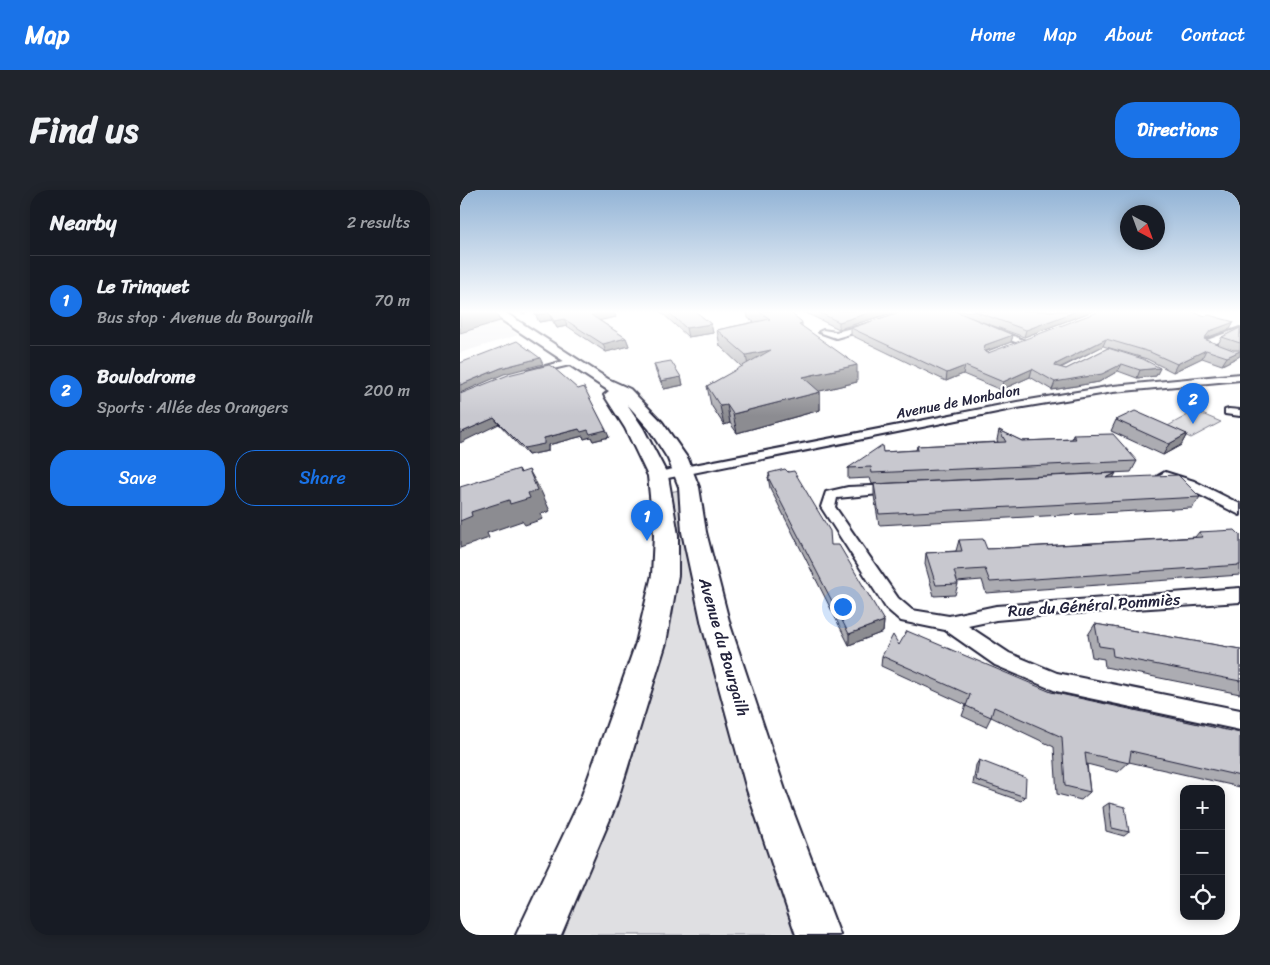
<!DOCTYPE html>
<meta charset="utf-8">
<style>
body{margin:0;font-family:Sriracha,sans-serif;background:#20242c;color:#f1f3f6}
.controls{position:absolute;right:15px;bottom:15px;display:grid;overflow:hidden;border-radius:10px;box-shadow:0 2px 12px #0003}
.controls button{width:45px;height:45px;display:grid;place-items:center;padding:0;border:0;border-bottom:1px solid #363941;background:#171b24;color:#f1f3f6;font:25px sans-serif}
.compass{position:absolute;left:660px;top:15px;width:45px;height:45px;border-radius:50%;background:#171b24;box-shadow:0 2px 12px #0003;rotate:139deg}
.you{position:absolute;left:382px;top:416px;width:18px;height:18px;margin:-12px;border:4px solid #fff;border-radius:50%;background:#1a73e8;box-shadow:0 0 0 8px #1a73e833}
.badge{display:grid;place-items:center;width:32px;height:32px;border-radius:50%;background:#1a73e8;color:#fff;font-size:16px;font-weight:700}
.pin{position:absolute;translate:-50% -41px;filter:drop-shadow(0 1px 2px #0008)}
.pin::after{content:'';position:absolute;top:26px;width:18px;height:15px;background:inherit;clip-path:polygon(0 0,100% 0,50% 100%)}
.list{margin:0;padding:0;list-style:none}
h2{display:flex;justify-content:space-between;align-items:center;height:65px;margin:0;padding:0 20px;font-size:21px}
h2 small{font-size:16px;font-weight:400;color:#9ea1a6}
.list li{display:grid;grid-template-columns:32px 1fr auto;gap:15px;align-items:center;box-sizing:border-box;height:90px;padding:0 20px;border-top:1px solid #363941}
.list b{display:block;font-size:19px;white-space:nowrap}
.list p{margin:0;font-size:16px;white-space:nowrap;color:#9ea1a6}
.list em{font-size:16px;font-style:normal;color:#9ea1a6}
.actions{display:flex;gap:10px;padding:15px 20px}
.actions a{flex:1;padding:11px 0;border:1px solid #1a73e8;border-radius:20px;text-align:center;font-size:18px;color:#1a73e8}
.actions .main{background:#1a73e8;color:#fff}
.icon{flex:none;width:28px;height:28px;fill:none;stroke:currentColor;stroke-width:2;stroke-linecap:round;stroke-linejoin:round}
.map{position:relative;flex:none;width:780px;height:745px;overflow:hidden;border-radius:20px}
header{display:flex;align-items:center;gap:30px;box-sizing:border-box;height:70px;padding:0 25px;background:#1a73e8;color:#fff}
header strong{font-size:24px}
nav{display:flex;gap:28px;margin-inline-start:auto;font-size:18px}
.intro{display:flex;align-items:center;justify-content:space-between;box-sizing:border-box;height:120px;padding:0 30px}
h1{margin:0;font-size:35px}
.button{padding:12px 22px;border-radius:20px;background:#1a73e8;color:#fff;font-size:18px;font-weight:700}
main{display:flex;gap:30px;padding:0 30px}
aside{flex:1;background:#171b24;border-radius:20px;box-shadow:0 2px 12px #0003}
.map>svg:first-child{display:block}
.built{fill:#eeeef1}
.green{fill:#dfdfe2;stroke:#80808e}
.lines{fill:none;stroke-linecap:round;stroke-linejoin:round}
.minor-casing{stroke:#22223b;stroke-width:4}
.primary-casing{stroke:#22223b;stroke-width:4}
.minor{fill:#fff;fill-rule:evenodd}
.primary{fill:#fff;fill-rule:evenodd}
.wall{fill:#acacb2;stroke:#22223b}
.shaded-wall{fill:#8c8c91;stroke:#22223b}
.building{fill:#c8c8cf;stroke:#22223b}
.labels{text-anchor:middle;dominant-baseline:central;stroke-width:4.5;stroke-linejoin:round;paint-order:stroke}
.far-street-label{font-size:14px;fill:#22223b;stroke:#fff}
.street-label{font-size:16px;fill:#22223b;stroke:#fff}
</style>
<header>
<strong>Map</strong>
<nav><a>Home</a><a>Map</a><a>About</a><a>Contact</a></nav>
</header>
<div class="intro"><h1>Find us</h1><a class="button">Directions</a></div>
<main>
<aside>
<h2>Nearby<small>2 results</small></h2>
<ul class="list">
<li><span class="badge">1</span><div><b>Le Trinquet</b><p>Bus stop · Avenue du Bourgailh</p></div><em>70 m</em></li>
<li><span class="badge">2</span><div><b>Boulodrome</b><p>Sports · Allée des Orangers</p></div><em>200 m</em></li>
</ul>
<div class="actions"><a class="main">Save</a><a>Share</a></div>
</aside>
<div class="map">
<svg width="780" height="745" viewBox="0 0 780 745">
<rect width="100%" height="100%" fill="#fff"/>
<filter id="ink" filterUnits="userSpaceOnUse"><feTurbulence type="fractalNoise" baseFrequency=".02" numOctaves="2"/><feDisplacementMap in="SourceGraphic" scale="10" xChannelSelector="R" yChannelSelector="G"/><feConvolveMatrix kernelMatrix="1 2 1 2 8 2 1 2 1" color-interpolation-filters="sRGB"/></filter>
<g filter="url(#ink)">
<!-- built -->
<path class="built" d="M0 121H23L58 145 0 163Z"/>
<!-- green -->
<path class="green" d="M735 221 761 232 731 248 706 237Z
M220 300 338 745H97L144 643 168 583 194 488 209 302Z"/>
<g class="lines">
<defs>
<path id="minor" d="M411 133H414V137L376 148 359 142 363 140 376 142Z
M528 138H534L568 152 561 154 528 142Z
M780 138V143L752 155 763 158V162L742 156 747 150Z
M111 169 116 172 114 174 72 184 67 181Z
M780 184V190L653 202 557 218 198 290 191 286 198 282 557 212 653 196Z
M769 219 780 220V226L765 224V220Z
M705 282 734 291 780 314V325L724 297 700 289 698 286Z
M436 295 443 299 441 302 377 308 375 317 438 408 452 420 489 426 536 416 780 398V412L601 424 536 430 508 436 549 463 597 483 780 520V540L596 501 535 475 485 440 441 431 426 418 361 317 366 302 388 297Z"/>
<path id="primary" d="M28 121H43L148 189 170 199 202 232 228 269 239 297 246 342 270 435 325 600 380 745H336L287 600 242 435 222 342 219 297 208 269 189 239 167 214 183 238 208 286 218 345V385L206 453 156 615 101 745H56L121 608 176 453 192 385 194 345 188 286 165 238 144 205 149 201Z"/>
</defs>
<!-- minor casing -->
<use href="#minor" class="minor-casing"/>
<!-- primary casing -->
<use href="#primary" class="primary-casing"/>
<!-- minor -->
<use href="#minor" class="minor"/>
<!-- primary -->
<use href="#primary" class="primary"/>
</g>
<!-- wall -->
<path class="wall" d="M74 121 156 127 139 130 166 148 169 156 146 162 107 136 97 138 92 130 79 132Z
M200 121H235L251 134 253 143 228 147Z
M287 121H328L342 133V136L397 192 359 201 360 202V220L277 243 270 233 264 235 251 215 247 196 282 177 260 156 257 140 294 132 288 128Z
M342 121H438L379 139Z
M443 121H633L564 147 495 122 553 145 551 152 525 162 528 163 746 126 774 132 770 139 746 148 745 150 758 154 762 147 780 138V166L762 175 742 168 713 182 687 169 643 156 601 178 606 179 648 158 700 178 696 186 677 188 658 181 639 192 592 200 570 187 541 200 503 184 486 191 391 145V138Z
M194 174 221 187 223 195 204 199 196 182Z
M0 204 149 247 133 251 131 247 124 249 123 246 88 255V261L68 265 39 234Z
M656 230 727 244 721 255 703 265 651 241Z
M539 240 562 251 612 249 613 245 677 271 671 282 412 294 410 288 388 289V278L423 262 456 260 457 256 538 252 537 250Z
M309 283 371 355 424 431 423 442 389 455 310 298 308 287H309Z
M653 288 740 307 732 318 419 335 414 306V294Z
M739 342 780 345V385L526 403 522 390 497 392 498 394 495 405 474 406 465 374 466 363 496 361 499 350 527 359 735 347Z
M635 434 780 459V504L645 477 644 469 632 467 628 445Z
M439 455 591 502 780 543V597L669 572 658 582 627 574 630 602 621 610 597 604 594 557 531 527 526 537 502 526 506 515 421 476 422 466Z
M519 570 565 607 561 611 513 594 516 575Z
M649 613 669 642 664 646 646 641 643 617Z"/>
<!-- shaded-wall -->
<path class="shaded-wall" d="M6 121H35L40 131 0 143V123Z
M60 121H70L62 124Z
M149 121H154L156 127 133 132 131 125Z
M415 121H438L379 139V132Z
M617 121H633L564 147 566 140Z
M89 123 92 130 79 132 76 125Z
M104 129 107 136 97 138 94 131Z
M774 132 770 139 746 148 740 156 744 149 750 141Z
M251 134 253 143 228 147 226 138Z
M553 145 551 152 523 162 525 155Z
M166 148 169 156 146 162 143 154Z
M646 149 643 156 593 181 596 174Z
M311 160 289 182 286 165Z
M746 160 742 168 713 182 717 174Z
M780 161V166L762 175 767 167Z
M80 168 83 174 44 184 0 203V195L41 178Z
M662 174 658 181 639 192 592 200 595 192Z
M397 175V192L344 205 343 187Z
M505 176 503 184 486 191 487 183Z
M700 178 696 186 677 188 680 180Z
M572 179 570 187 541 200 543 192Z
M221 187 223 195 204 199 201 191Z
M360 202V220L277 243 273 224Z
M267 215 270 233 264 235 260 216Z
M34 228 39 234 0 253V243Z
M119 239 128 240H146L149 247 133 251 131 247 124 249 123 246 88 255V261L68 265 64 258 84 248Z
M727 244 721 255 703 265 709 254Z
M59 279 72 301 69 280 81 301 90 321 81 324 83 329 65 335 62 331 27 343 29 348 0 358V331L60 283Z
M656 283 650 294 646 288Z
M424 431 423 442 389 455V444Z"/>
<!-- building -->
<path class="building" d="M74 121H149L131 125 166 148 143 154 104 129 94 131 89 123 76 125Z
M207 121H235L251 134 226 138Z
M299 121H328L341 131 342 133 339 134 397 175 343 187 360 202 273 224 267 215 260 216 247 196 311 160 286 165 257 140 310 129Z
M356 121H415L379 132Z
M443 121H495L553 145 525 155 524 161 528 163 640 121H729L746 126 749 125 774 132 750 141 744 149 773 160H780V161L767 167 746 160 717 174 690 162 646 149 596 174 595 176 606 179 648 158 683 169 700 178 680 180 662 174 642 184 595 192 572 179 543 192 505 176 487 183 391 138Z
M514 121H617L566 140Z
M780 138V153L762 147Z
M57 151 80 168 41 178 0 195V173Z
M211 171 221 187 201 191 194 174Z
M89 175 94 178 118 199 124 197 146 240 130 244 128 240 121 242 119 239 84 248V254L64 258 34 228 0 243V204L48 185Z
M675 221 727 244 709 254 656 230Z
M539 240 562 251 616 249 613 245 653 244 677 271 412 283 411 277 388 278 422 255 423 262 458 260 457 256 546 252Z
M59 279 60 283 69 280 77 300 68 303 70 308 50 314 49 310 11 322 12 326 0 331V297Z
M325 279 328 282 334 281 370 341 371 355H379L424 431 389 444 308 287H310L309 283Z
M656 283 646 288 718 285 740 307 419 324 414 294Z
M775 340 780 345V375L530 392 525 379 494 381 498 394 476 395 466 363 502 361 499 350 523 349 527 359 548 358 743 347 739 342Z
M635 434 780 459V491L653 466 652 458 639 456Z
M447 441 591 502 780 543V586L671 561 669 573 625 563 630 602 605 596 602 547 534 517 531 527 506 516 510 505 422 466 433 445 439 455Z
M519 570 566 588 565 607 516 590Z
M649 613 665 617 669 642 652 638Z"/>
</g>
<!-- sky -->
<linearGradient id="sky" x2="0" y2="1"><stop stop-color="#93b4d6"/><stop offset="0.54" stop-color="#fff"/><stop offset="1" stop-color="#fff" stop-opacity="0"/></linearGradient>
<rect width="780" height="226" fill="url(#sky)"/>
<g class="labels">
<!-- far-street labels -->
<g class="far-street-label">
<text transform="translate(498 212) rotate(-11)">Avenue de Monbalon</text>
</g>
<!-- street labels -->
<g class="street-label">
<text transform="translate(634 415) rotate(-4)">Rue du Général Pommiès</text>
<text transform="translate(264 457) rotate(74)">Avenue du Bourgailh</text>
</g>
</g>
</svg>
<div class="controls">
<button>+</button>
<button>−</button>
<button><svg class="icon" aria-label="locate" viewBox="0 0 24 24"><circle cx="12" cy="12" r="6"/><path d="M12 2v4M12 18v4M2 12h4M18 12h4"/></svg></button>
</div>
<svg class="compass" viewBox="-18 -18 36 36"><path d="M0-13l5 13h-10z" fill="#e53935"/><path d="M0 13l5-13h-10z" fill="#9ea1a6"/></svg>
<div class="you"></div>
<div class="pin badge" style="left:187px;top:351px">1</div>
<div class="pin badge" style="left:733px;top:234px">2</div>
</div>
</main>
